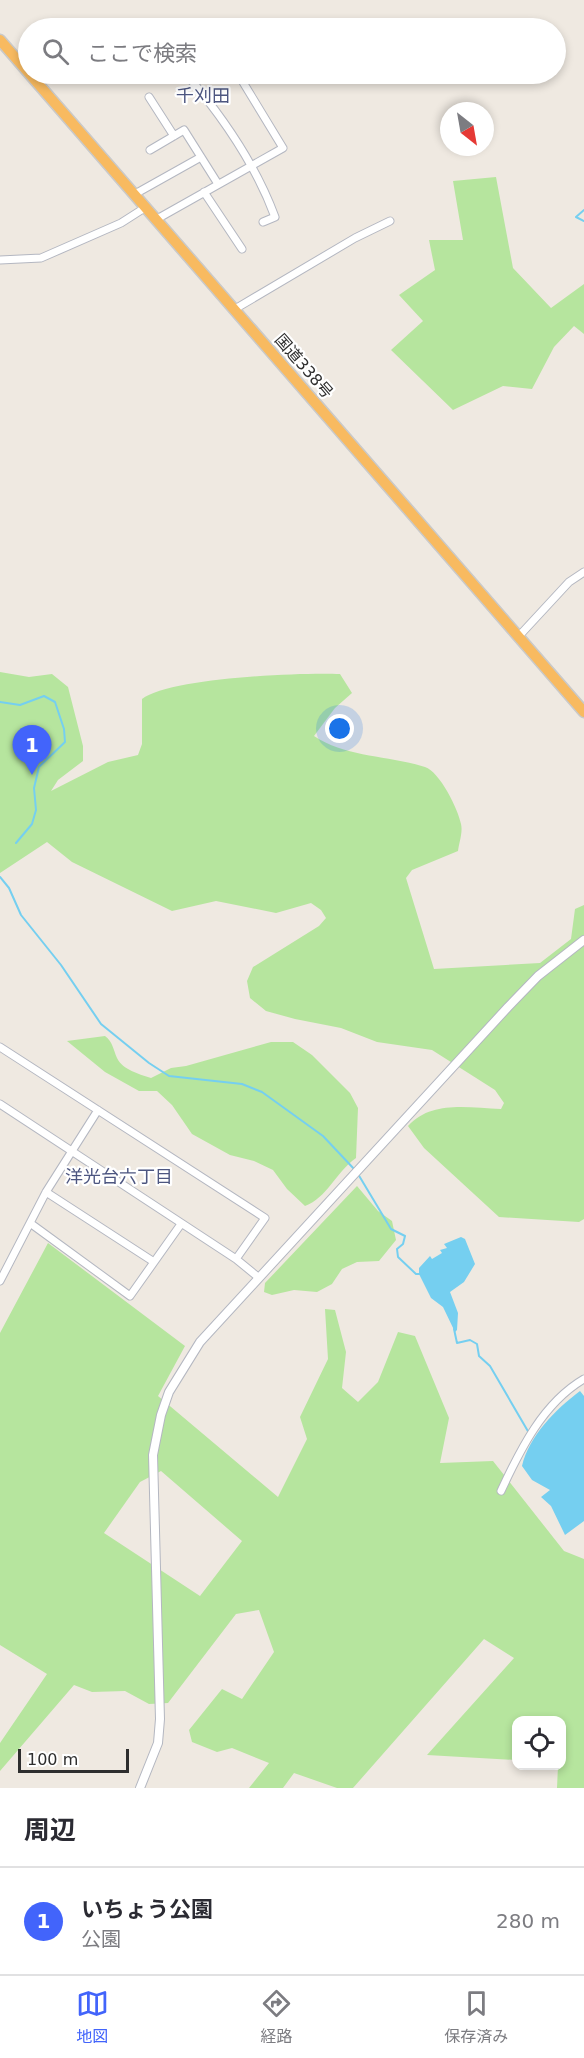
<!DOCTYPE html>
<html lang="ja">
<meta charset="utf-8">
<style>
body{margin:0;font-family:"DejaVu Sans","Noto Sans JP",sans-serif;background:#f2f2f3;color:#2b2b33}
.controls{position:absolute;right:18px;bottom:18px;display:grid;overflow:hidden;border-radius:12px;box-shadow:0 3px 9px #0003}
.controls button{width:54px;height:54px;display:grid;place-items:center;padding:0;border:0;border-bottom:2px solid #e1e1e2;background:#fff;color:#2b2b33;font:30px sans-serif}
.compass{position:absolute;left:440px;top:102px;width:54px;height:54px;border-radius:50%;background:#fff;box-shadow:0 3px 9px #0003;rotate:149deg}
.scale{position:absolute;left:18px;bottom:15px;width:111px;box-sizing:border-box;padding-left:6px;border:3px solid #2e2e2e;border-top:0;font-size:16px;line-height:21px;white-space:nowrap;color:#2e2e2e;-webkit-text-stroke:4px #fff;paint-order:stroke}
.you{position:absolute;left:340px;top:729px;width:21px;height:21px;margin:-15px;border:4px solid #fff;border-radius:50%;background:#1a73e8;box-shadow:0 0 0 9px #1a73e833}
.badge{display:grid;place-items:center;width:39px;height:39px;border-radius:50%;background:#4264fb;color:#fff;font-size:20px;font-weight:700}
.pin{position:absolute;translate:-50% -50px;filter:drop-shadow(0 2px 3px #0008)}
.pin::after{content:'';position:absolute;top:32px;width:21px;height:18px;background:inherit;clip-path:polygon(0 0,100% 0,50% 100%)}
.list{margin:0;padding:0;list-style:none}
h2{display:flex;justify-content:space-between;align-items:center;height:78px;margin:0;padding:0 24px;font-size:26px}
h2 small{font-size:20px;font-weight:400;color:#7c7c81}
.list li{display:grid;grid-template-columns:39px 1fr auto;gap:18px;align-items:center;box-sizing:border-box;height:108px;padding:0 24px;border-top:2px solid #e1e1e2}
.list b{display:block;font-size:22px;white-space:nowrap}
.list p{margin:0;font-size:20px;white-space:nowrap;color:#7c7c81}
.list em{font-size:20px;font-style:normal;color:#7c7c81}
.icon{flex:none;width:33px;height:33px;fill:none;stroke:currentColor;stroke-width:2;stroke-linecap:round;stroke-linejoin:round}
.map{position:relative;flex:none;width:584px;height:1788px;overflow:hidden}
.search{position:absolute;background:#fff;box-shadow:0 3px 9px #0003;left:18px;right:18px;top:18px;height:66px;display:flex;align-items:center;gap:15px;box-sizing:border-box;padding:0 21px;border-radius:33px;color:#7c7c81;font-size:22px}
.sheet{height:186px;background:#fff}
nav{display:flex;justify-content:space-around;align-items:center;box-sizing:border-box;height:84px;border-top:2px solid #e1e1e2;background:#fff;font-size:16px;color:#7c7c81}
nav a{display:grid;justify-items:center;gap:3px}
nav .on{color:#4264fb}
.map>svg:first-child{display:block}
.green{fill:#b6e59e;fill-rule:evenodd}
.water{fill:#75cff0}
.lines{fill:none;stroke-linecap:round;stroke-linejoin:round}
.stream{stroke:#75cff0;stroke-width:2}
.minor-casing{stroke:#b4b7c1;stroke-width:9}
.tertiary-casing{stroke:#b4b7c1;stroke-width:10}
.trunk-casing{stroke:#c9c9c9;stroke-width:13}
.minor{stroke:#fff;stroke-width:7}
.tertiary{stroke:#fff;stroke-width:8}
.trunk{stroke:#f8ba60;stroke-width:10}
.labels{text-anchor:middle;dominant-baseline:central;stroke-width:4.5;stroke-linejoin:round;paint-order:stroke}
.street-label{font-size:16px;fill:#2e2e2e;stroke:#fff}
.neighbourhood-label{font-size:18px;fill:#4d5680;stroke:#fff}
</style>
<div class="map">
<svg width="584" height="1788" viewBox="0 0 584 1788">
<rect width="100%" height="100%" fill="#efe9e1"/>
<!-- green -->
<path class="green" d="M496 177 513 268 551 308 584 284V334L574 326 554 347 532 389 503 386 453 410 391 350 423 321 399 295 435 270 429 240H463L453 181Z
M0 672 29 677 52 674 68 687 83 746V761L58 780 51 791 108 762 138 755 142 744V699C169 678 302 672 340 674L352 693 335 708 314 736C347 758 388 755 425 767 440 772 458 809 461 824 463 832 459 843 458 851L412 870 406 878 434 969 540 963 571 939 575 909 584 905V1219L579 1222 499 1217 424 1148 408 1126C432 1100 468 1108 501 1109L504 1103 495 1090 432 1050 377 1042 341 1028 295 1019 266 1011 250 998 247 981 253 967 319 926 326 918 321 910 311 903 276 913 216 901 172 911 72 862 47 842 0 873Z
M105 1036C113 1042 113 1049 117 1058 123 1070 139 1074 151 1078L171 1068 186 1066 271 1042H293L312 1055 350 1093 358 1108 356 1158C336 1172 327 1198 305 1206L287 1189 273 1170 254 1161 230 1155 192 1134 172 1105 157 1091H139L105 1072 67 1041Z
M357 1186 378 1211 392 1221 396 1240 379 1261 357 1262 342 1269 332 1284 317 1292 294 1290 272 1295 264 1292 265 1283Z
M48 1243 185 1346 158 1396 278 1497 307 1439 300 1417 328 1359 325 1309 335 1310 346 1352 342 1388 358 1402 378 1382 398 1332 415 1336 449 1418 440 1463 493 1461 564 1551 584 1559V1788H557L558 1766H562V1720H516V1760L427 1755 514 1658 484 1639 353 1788H337L294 1773 283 1788H249L269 1763 232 1748 217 1752 192 1742 189 1730 222 1689 242 1699 274 1652 259 1610 236 1614 168 1703 149 1704 125 1691 92 1692 74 1685 0 1771V1743L47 1674 0 1645V1333ZM161 1471 242 1541 200 1596 104 1533 140 1482Z"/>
<!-- water -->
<path class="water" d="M461 1237 465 1239 475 1264 464 1282 450 1292 458 1313 457 1330 455 1332 443 1307 431 1298 419 1274V1268L430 1256 432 1259 442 1253 440 1250 447 1248 444 1244Z
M580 1391 584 1396V1521L565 1535 551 1506 541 1497 550 1490 532 1480 522 1466C529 1436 556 1409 580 1391Z"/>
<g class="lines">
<!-- stream -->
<path class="stream" d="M584 210 576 217 584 221
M0 702 20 705 44 696 55 702 64 729 65 742 39 767 34 788 36 810 32 824 16 843
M0 877 9 888 21 915 61 965 101 1024 149 1063 169 1076 242 1084 262 1092 323 1136 355 1170
M358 1174 391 1229 405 1236 403 1244 397 1249 398 1257 416 1274H422
M454 1329 457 1343 470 1340 477 1344 479 1356 490 1366 529 1433"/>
<defs>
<path id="minor" d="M186 74C223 117 255 163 275 217L263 222
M149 97 174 136
M150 150 184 130 218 184
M204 192 242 249
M135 194 201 157
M157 219 283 148 238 74
M0 260 41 258 121 223 146 207
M235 309 355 238 390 221
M519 636 569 582 584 572
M0 1047 265 1218 236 1259
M0 1104 236 1259 258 1277
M46 1192 154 1262
M30 1223 130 1296 181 1224
M0 1281 46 1192 98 1110
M501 1491C520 1450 543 1403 584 1379"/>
<path id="tertiary" d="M140 1788 158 1743 160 1719 153 1455 161 1415 169 1392 200 1342 508 1007 538 976 584 940"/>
<path id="trunk" d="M0 40 584 712"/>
</defs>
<!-- minor casing -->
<use href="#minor" class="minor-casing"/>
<!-- tertiary casing -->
<use href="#tertiary" class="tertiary-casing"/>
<!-- trunk casing -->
<use href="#trunk" class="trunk-casing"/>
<!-- minor -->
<use href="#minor" class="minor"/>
<!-- tertiary -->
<use href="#tertiary" class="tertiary"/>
<!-- trunk -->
<use href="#trunk" class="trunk"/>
</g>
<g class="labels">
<!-- street labels -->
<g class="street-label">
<text transform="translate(304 366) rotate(49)">国道338号</text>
</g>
<!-- neighbourhood labels -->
<g class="neighbourhood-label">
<text x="203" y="95">千刈田</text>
<text x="119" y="1176">洋光台六丁目</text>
</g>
</g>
</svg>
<div class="controls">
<button><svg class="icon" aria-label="locate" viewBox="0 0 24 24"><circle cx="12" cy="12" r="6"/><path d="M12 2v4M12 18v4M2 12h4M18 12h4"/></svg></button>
</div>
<svg class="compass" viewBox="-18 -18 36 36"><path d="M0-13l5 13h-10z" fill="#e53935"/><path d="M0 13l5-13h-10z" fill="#7c7c81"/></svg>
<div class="scale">100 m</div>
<div class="you"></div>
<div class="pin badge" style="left:32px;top:775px">1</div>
<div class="search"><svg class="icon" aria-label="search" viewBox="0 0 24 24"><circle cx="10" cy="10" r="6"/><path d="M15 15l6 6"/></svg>ここで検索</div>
</div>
<section class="sheet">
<h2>周辺<small></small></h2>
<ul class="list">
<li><span class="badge">1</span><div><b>いちょう公園</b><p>公園</p></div><em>280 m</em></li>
</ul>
</section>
<nav>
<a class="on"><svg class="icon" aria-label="map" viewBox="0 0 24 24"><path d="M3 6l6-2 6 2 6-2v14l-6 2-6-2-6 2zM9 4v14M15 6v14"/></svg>地図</a>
<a><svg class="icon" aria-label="directions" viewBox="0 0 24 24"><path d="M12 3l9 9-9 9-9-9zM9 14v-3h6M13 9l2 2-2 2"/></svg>経路</a>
<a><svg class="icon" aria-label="saved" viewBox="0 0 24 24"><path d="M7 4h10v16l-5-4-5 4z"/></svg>保存済み</a>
</nav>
